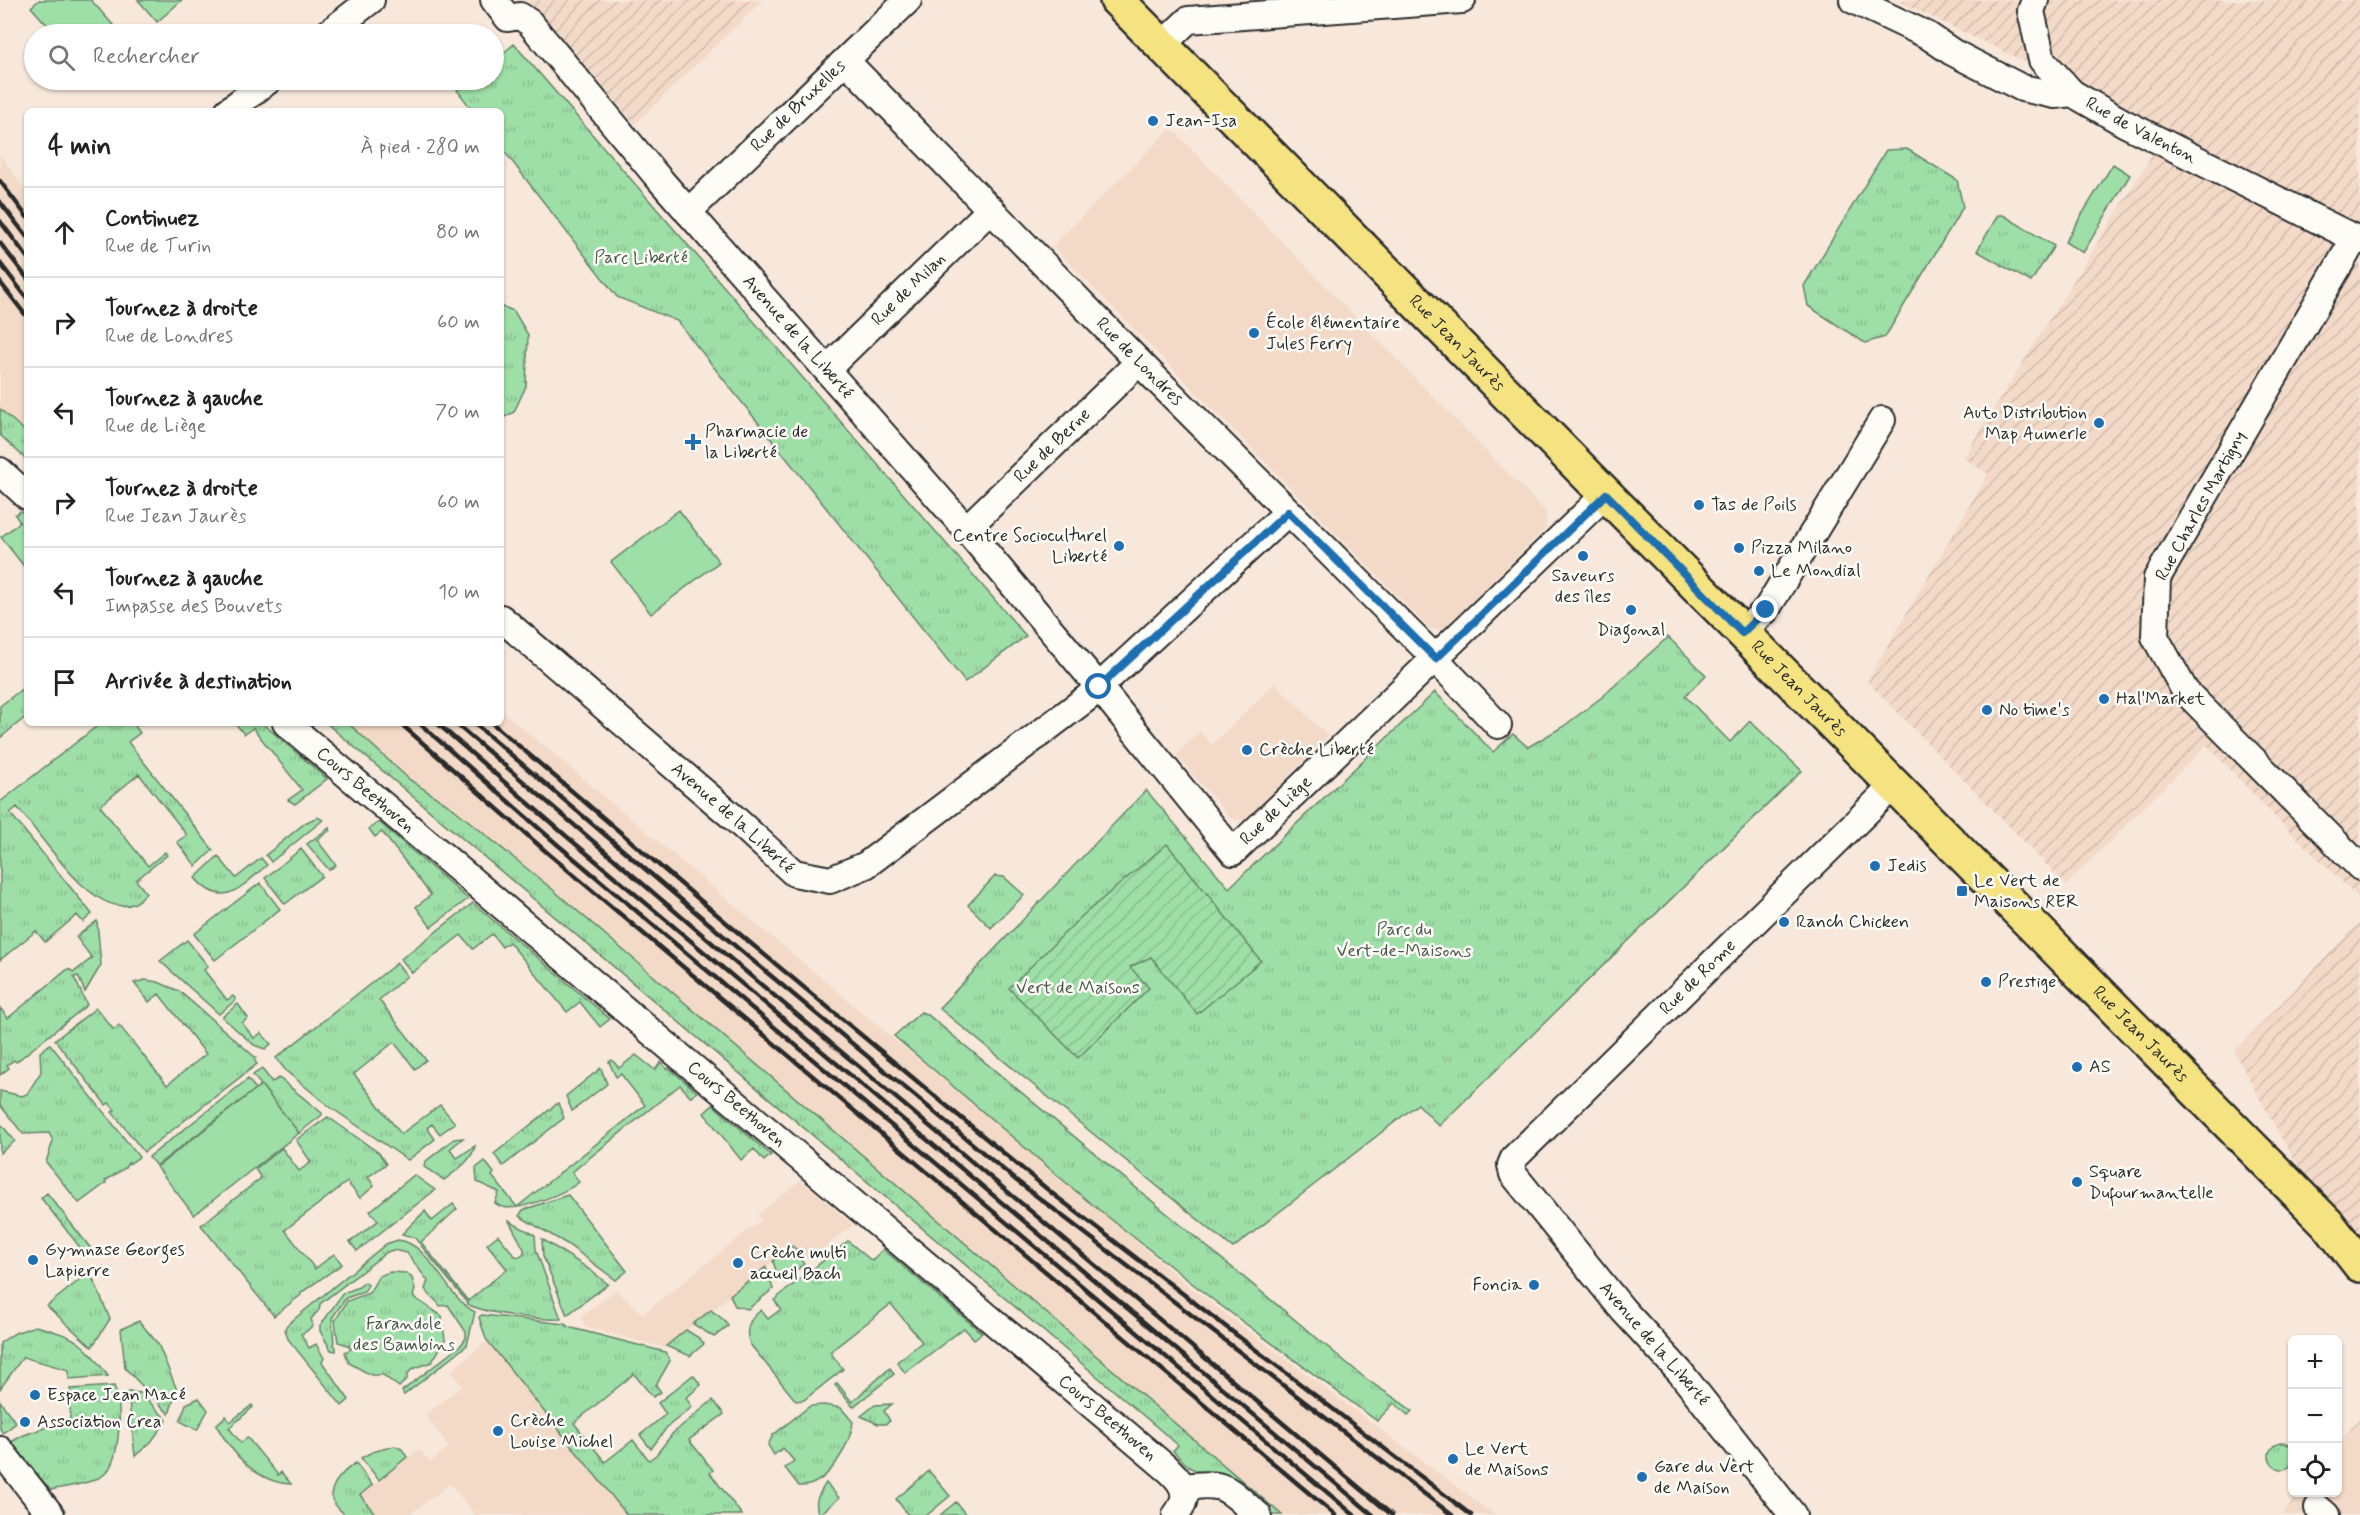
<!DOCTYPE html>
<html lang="fr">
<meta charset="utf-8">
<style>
body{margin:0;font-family:Mynerve,sans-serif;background:#f6f6f6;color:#222}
.controls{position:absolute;right:18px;bottom:18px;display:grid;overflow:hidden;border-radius:9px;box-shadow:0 2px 4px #0004}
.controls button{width:54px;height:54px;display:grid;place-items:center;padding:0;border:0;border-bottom:2px solid #e0e0e0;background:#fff;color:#222;font:30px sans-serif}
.stop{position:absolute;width:18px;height:18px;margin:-14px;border:4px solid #1f6fb2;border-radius:50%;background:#fff}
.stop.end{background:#1f6fb2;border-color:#fff;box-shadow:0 2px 6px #0008}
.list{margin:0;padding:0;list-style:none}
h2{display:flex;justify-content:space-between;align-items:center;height:78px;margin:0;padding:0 24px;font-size:26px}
h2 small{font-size:20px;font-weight:400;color:#767676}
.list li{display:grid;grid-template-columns:39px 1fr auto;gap:18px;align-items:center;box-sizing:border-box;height:90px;padding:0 24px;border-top:2px solid #e0e0e0}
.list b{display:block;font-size:22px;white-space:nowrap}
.list p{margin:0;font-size:20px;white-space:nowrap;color:#767676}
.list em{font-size:20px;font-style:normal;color:#767676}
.icon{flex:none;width:33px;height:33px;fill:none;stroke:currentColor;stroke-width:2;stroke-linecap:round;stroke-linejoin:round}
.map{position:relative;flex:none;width:2360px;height:1515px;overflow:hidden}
.search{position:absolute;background:#fff;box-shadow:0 2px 4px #0004;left:24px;top:24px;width:480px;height:66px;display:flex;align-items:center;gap:15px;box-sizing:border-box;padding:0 21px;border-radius:33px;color:#767676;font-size:22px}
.panel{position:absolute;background:#fff;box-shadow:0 2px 4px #0004;left:24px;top:108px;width:480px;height:618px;border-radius:9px}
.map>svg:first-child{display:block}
.built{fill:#f3dac8}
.industrial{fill:url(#industrial-furrows)}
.grass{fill:url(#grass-tufts);stroke:#648469;stroke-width:1.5}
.garden{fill:url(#garden-furrows);stroke:#648469;stroke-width:1.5}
.pitch{fill:#9edea7;stroke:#648469;stroke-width:1.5}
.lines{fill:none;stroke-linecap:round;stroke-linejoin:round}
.minor-casing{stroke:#2b2b2b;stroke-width:30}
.major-casing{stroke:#2b2b2b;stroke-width:38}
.minor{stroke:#fdfcf7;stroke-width:26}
.major{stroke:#f5e382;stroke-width:33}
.rail{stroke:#2b2b2b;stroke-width:4.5}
.route{stroke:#1f6fb2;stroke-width:8}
.poi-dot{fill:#1f6fb2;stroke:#fdfcf7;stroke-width:2}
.labels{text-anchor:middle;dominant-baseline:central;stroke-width:5;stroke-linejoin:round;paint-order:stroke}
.street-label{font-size:18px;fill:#2b2b2b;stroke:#fdfcf7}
.poi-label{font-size:18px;fill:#2b2b2b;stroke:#fdfcf7;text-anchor:start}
.park-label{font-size:18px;fill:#48584a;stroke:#fdfcf7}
</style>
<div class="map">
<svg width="2360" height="1515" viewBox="0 0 2360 1515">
<defs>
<pattern id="industrial-furrows" width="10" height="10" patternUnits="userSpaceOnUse" patternTransform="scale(1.5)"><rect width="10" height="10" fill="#f3dac8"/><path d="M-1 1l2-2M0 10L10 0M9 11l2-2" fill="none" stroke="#d0bbac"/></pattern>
<pattern id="grass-tufts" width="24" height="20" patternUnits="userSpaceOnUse" patternTransform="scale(1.5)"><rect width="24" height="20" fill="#9edea7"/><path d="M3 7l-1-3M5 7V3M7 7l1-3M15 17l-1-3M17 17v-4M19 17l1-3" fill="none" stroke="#88bf90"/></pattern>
<pattern id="garden-furrows" width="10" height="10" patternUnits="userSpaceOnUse" patternTransform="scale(1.5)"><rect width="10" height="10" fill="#9edea7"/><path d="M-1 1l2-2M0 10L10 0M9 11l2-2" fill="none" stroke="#88bf90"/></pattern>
</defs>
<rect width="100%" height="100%" fill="#f7e8db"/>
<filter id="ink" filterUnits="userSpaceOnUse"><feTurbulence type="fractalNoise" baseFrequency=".0167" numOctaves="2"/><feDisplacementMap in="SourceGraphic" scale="12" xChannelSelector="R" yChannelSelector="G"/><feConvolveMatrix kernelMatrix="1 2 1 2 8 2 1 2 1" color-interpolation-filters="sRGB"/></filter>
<g filter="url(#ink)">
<!-- built -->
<path class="built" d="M1171 128 1546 512V528L1443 629H1430L1052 246Z
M0 154 27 193V433L0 409Z
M1275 683 1328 736 1246 820 1231 819 1176 755 1200 731 1212 745Z
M501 710 1194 1290 1495 1515H1282L552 889 454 809 410 780 348 723H501Z
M801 1180 853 1225 809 1260 798 1248 793 1246 665 1348 585 1327 581 1316 616 1290 643 1314 761 1220 757 1215Z
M487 1341 626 1515H475L450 1484 409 1515H377L360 1495 419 1449 430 1462 449 1447 425 1415 462 1386 451 1371Z
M2360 1423V1515H2289L2306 1493 2338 1492V1452Z"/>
<!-- industrial -->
<path class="industrial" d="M527 0H763L635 124Z
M1896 0H2360V899L2276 818 2207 745 2066 885 1867 681 1988 474 1963 458 2168 130Z
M2360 922V1279L2234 1052Z
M2360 1417V1423L2338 1452V1445Z
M2300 1493H2306L2289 1515H2282Z"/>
<!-- grass -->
<path class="grass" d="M514 44 1026 636 965 682 677 321 617 297 501 147V111H473L457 90 471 80H494V61Z
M1907 149 1957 180 1963 207 1885 337 1865 343 1808 306 1804 286 1886 150Z
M1998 215H2003L2054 246 2031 282 1977 251Z
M501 306 514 311 528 335 526 386 514 412 501 419Z
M0 409 27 433V460L0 435Z
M21 511 27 517V570L1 537 20 522 15 515Z
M1668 637 1706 675 1685 696 1730 742 1750 721 1802 771 1439 1126 1418 1104 1233 1248 939 1008 1146 790 1229 888 1435 692 1493 752 1513 734 1528 747 1564 726 1602 697Z
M27 685V690L23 693 27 697V716L0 738V706Z
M101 723H133L140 733 128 742 213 850 196 866 177 842 187 835 139 774 100 806 148 866 165 852 167 855 136 880 146 893C143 896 139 901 135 903 94 923 40 832 17 807L10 813 92 914 83 922 77 915 45 942 36 931 0 960V802Z
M235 723H262L327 779 295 804 288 800 302 790 253 728 244 734Z
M326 723H348L410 780 454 809 552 889 1282 1515H1273L1231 1480 1215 1473 1198 1472 1189 1467 1173 1451 1178 1445Z
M317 817 323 820 271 862 266 855 305 823Z
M379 822 468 899 431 927 416 907 431 895 382 832 375 837 369 829Z
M329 828 330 830 317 840 336 865 329 870 307 844Z
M301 849 322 876 285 904 265 878Z
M218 856 236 878 261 858 267 865C242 886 223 911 195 878Z
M995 876 1004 877 1024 895 991 928 968 905Z
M260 883 280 909 215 960 194 934Z
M473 903 610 1019 600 1027 580 1002 567 1012 509 942 502 947 492 934 473 949 461 935 412 973 401 959Z
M97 921 101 965 85 992 78 976 74 977 87 1005 16 1062 14 1060 7 1065 9 1068 0 1075V1008L8 1018 68 969 74 972 92 958 76 937Z
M187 940 208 966 204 970 227 1000 233 996 236 1000 219 1014 160 961Z
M397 963 407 976 379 1000 426 1060 415 1069 394 1042 354 1074 401 1134 440 1105 455 1123 440 1134 432 1124 427 1128 435 1139 408 1160 330 1107 286 1071 276 1058Z
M145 980 158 982 179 991 256 1058 254 1060 257 1064 144 1152 112 1112 115 1110 109 1103 106 1105 55 1040 96 1008 114 1030 119 1025 167 1085 206 1054 159 994 149 1002 134 983Z
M238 1004 248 1018 242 1023 254 1038 261 1033 271 1044 265 1049 254 1045 222 1017Z
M921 1012 928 1015 1365 1378C1381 1390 1397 1398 1412 1411L1408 1415 1394 1403 1377 1421 1212 1299 1084 1198 894 1036Z
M50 1044 139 1157 129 1164 128 1163 125 1168 105 1181 106 1183 79 1203 46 1162 53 1141 49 1133 23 1134 0 1105V1091L22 1096 27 1094 41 1072 40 1052Z
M636 1055 655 1070 661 1062 667 1069 669 1068 697 1092 691 1097 680 1085 572 1172 579 1182C567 1192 519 1212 503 1207 500 1207 497 1204 495 1203L499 1192 477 1182 476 1168 485 1161 494 1173 492 1176 517 1207 645 1105 621 1074 616 1077 609 1062 612 1060 619 1068Z
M601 1068 607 1084 572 1111 566 1096Z
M262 1069 272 1082 279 1078 322 1113V1115L299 1133 253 1075Z
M248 1079 256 1089 156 1166 149 1157Z
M558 1103 564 1118 503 1166 494 1154Z
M713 1105 771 1155 764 1161 754 1149 741 1160 704 1113Z
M328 1117 379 1153 386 1164 368 1177 374 1186 360 1198 347 1182 285 1230 315 1269 334 1254 342 1264 301 1293V1295L274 1316 201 1225 261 1178 255 1169 282 1148 299 1171 311 1162 296 1140Z
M0 1123 15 1141 0 1153Z
M463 1138 450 1149 457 1158 475 1146C471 1162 457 1170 444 1180L424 1167 425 1162 454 1139Z
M414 1175 435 1190 357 1251 350 1242 378 1221 370 1211Z
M47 1193 92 1250 86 1255 41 1198Z
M568 1195 627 1271 616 1280 567 1244 519 1216 523 1210Z
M453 1204 457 1209 421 1242 468 1301 507 1269 487 1244 498 1235 515 1256 520 1257 524 1254V1249L509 1221 535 1235 536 1250 561 1319C539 1320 489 1314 469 1305L415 1238 402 1234 425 1211 432 1221Z
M542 1239 586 1267 608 1284 567 1315 543 1256Z
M398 1240C431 1243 446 1298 475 1312L467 1345 404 1395 402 1391 461 1345 466 1338V1332L448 1305 440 1306C436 1299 429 1296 425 1289L428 1281 407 1253 393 1250 387 1252 320 1304 319 1310 311 1319 313 1325 307 1331 301 1334 309 1348 316 1344 324 1358 322 1362 349 1400 342 1406 288 1339 285 1329 287 1325 386 1244Z
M848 1241 872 1261 883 1249 982 1333 974 1339 964 1328 905 1373 897 1362 922 1342 891 1304 830 1352 843 1369 804 1400 796 1401 750 1344C744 1330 749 1319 761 1310L768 1319 781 1309 774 1300Z
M792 1246 802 1253 798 1256 804 1264 783 1281 778 1277 773 1261Z
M766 1267 773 1289 748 1309 735 1306 730 1295Z
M390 1272 406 1273 412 1278 415 1289 413 1297 442 1316 445 1340 432 1362 412 1369 407 1375V1379L399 1387 383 1375H371L349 1363 345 1352 351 1349 348 1345 338 1342 335 1321 347 1301 369 1293 379 1276Z
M88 1273 94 1281 110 1319 92 1347 47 1306Z
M365 1282 368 1285 364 1292 346 1298 332 1318 334 1345 336 1347V1351L331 1350 320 1331V1326L343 1293 359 1287Z
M711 1310 725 1321 728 1326 714 1337 693 1324Z
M482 1315 565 1324 568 1327 665 1352 670 1361 656 1385 661 1392 653 1397 634 1374 574 1423 605 1462 633 1440 649 1460 656 1455 673 1433 713 1400 724 1414 689 1440 713 1470 710 1473 742 1515H627L486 1339 479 1317Z
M139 1321 158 1344 177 1390 169 1414 125 1368 121 1329Z
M35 1326C77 1336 83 1342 108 1376L69 1379V1370L23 1357 0 1389V1343L15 1333Z
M686 1330 699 1338 704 1344 690 1356 666 1346Z
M890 1368 894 1374 853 1407 835 1385 837 1383 852 1402Z
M693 1375 701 1385 686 1398 692 1407 667 1427 651 1449 640 1435 666 1414 658 1403Z
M114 1386C123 1404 120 1456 107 1472 98 1483 63 1487 50 1490L11 1442 24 1435 70 1419V1389Z
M128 1392 141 1393 167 1420 151 1442 135 1456Z
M199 1398 208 1410 197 1430 180 1421 186 1404Z
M0 1401 16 1423 3 1433 0 1429Z
M892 1404 884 1411 890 1421 885 1424H878L861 1416 875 1405Z
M252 1405 253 1407 229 1428 241 1443 247 1437 278 1475 281 1472 291 1484C255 1482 233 1454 216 1425L226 1416 230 1422Z
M824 1405 841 1408 853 1422C850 1446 827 1488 799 1486L785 1468 794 1461 783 1448 774 1455 768 1445 773 1435 810 1406Z
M2269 1456a13 13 0 1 1 26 0a13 13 0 1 1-26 0Z
M395 1446 402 1449 407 1457 379 1480 361 1458 372 1452Z
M356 1463 372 1485 360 1495 376 1515H345C341 1511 334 1505 332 1499 328 1485 346 1469 356 1463Z
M929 1471 950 1496 927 1515H908L896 1499Z
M826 1483 839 1498 819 1515C813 1501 819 1494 826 1483Z
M956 1502 966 1515H940Z"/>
<!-- garden -->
<path class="garden" d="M1167 844 1261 961 1197 1014 1151 957 1130 967 1149 988 1078 1058 1009 988 1082 916Z"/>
<!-- pitch -->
<path class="pitch" d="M39 0H91L121 34H55L31 7Z
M138 0H182L157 22Z
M2113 164 2130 175 2083 253 2065 242Z
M679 510 719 562 651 614 611 562Z
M261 1085 299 1133 194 1215 157 1167Z"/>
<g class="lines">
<defs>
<g id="minor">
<path id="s1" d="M494 0 508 18 520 16 530 23 655 174 966 529 1099 687 1233 852 1606 494"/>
<path id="s2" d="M1853 0 1927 35 1952 52 2022 88 2055 95 2072 93 2124 123 2360 241"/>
<path d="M2035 0 2031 11 2042 60 2072 93"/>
<path d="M327 34 371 0"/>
<path d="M1162 45 1188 20 1462 0"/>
<path id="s3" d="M846 61 1139 362 1425 648 1498 725"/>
<path d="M228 111 269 80"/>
<path id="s4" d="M688 212 908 0"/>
<path d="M2355 238 2157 578 2155 637 2185 691 2360 867"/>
<path id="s5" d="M827 369 991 209"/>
<path d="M0 471 27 496"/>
<path id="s6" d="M966 529 1139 362"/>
<path id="s7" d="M501 618 734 818 794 873 830 880 866 865 1087 698 1288 512"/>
<path d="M1742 633 1766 610 1882 420"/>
<path id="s8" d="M286 723 1170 1471C1185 1485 1190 1497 1176 1515"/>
<path d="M0 1450 51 1515"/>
<path d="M1184 1487C1228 1481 1226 1489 1258 1515"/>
<path d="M2318 1508 2326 1515"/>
<path id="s9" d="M1793 1515 1680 1372 1623 1310 1513 1174 1511 1165 1514 1158 1894 785"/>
</g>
<g id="major">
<path id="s10" d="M1117 0 2328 1224 2360 1265"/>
</g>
</defs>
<!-- minor casing -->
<use href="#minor" class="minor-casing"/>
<!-- major casing -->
<use href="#major" class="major-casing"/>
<!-- minor -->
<use href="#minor" class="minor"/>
<!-- major -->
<use href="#major" class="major"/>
<!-- rail -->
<path class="rail" d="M0 181 27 217
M0 202 27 237
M0 221 27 257
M0 243 27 278
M0 263 27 298
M0 282 27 317
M400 723 550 855 1335 1515
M419 723 558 845 1354 1515
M437 723 565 835 1373 1515
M455 723 732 960 1392 1515
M474 723 740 950 1017 1181 1452 1515
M492 723 748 941 1053 1194 1471 1515"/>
</g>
</g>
<g class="lines" filter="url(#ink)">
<!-- route -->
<path class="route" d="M1099 687 1288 512 1436 659 1606 494 1742 633 1766 610"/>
</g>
<!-- markers -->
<g class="poi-dot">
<circle cx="1153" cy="121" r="6"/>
<circle cx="1254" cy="333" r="6"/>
<circle cx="2099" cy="423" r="6"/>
<path d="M690 433h6v6h6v6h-6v6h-6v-6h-6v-6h6z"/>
<circle cx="1699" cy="505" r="6"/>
<circle cx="1119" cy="546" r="6"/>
<circle cx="1739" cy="548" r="6"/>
<circle cx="1583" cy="556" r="6"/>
<circle cx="1759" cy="571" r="6"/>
<circle cx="1631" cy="610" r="6"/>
<circle cx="2104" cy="699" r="6"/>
<circle cx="1987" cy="710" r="6"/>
<circle cx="1247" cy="750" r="6"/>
<circle cx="1875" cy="866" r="6"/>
<rect x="1956" y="885" width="12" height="12" rx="3"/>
<circle cx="1784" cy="922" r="6"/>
<circle cx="1986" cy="982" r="6"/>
<circle cx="2077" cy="1067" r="6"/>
<circle cx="2077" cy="1182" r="6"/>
<circle cx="33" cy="1260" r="6"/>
<circle cx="738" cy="1263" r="6"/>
<circle cx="1534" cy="1285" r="6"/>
<circle cx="35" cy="1395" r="6"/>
<circle cx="25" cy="1422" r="6"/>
<circle cx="498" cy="1431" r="6"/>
<circle cx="1453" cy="1459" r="6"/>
<circle cx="1642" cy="1477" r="6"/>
</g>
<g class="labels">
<!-- street labels -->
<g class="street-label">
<text stroke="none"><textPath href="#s4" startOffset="153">Rue de Bruxelles</textPath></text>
<text stroke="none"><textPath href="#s2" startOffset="320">Rue de Valenton</textPath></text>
<text stroke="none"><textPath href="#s5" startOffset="114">Rue de Milan</textPath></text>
<text stroke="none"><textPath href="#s1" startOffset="460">Avenue de la Liberté</textPath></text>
<text stroke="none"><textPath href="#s10" startOffset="483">Rue Jean Jaurès</textPath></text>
<text stroke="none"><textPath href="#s3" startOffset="420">Rue de Londres</textPath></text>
<text stroke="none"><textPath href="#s6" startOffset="120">Rue de Berne</textPath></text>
<text transform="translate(2201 506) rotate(-61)">Rue Charles Martigny</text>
<text stroke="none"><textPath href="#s10" startOffset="969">Rue Jean Jaurès</textPath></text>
<text stroke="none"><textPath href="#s8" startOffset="104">Cours Beethoven</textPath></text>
<text stroke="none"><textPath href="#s1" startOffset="1194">Rue de Liège</textPath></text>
<text stroke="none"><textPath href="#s7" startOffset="306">Avenue de la Liberté</textPath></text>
<text stroke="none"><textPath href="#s9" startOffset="716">Rue de Rome</textPath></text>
<text stroke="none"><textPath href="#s10" startOffset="1455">Rue Jean Jaurès</textPath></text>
<text stroke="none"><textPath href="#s8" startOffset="590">Cours Beethoven</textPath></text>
<text transform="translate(1654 1344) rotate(49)">Avenue de la Liberté</text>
<text stroke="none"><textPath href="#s8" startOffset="1076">Cours Beethoven</textPath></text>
</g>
<!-- poi labels -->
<g class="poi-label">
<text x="1165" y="121">Jean-Isa</text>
<text x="1266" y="323">École élémentaire<tspan x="1266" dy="21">Jules Ferry</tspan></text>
<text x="2087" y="413" text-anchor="end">Auto Distribution<tspan x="2087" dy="21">Map Aumerle</tspan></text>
<text x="705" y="432">Pharmacie de<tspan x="705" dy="21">la Liberté</tspan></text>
<text x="1711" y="505">Tas de Poils</text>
<text x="1107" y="536" text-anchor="end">Centre Socioculturel<tspan x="1107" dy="21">Liberté</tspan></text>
<text x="1751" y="548">Pizza Milano</text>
<text x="1771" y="571">Le Mondial</text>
<text x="1583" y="576" text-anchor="middle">Saveurs<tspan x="1583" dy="21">des îles</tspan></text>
<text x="1631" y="630" text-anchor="middle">Diagonal</text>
<text x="2116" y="699">Hal'Market</text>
<text x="1999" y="710">No time's</text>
<text x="1259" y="750">Crèche Liberté</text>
<text x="1887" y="866">Jedis</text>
<text x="1974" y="881">Le Vert de<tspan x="1974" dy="21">Maisons RER</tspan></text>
<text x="1796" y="922">Ranch Chicken</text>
<text x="1998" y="982">Prestige</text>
<text x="2089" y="1067">AS</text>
<text x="2089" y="1172">Square<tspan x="2089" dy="21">Dufourmantelle</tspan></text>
<text x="45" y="1250">Gymnase Georges<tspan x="45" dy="21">Lapierre</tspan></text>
<text x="750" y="1253">Crèche multi<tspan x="750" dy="21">accueil Bach</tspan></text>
<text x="1522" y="1285" text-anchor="end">Foncia</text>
<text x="47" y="1395">Espace Jean Macé</text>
<text x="510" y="1421">Crèche<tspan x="510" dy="21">Louise Michel</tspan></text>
<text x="37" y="1422">Association Crea</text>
<text x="1465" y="1449">Le Vert<tspan x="1465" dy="21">de Maisons</tspan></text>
<text x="1654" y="1467">Gare du Vert<tspan x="1654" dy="21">de Maison</tspan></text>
</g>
<!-- park labels -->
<g class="park-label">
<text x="641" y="258">Parc Liberté</text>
<text x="1404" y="930">Parc du<tspan x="1404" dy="21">Vert-de-Maisons</tspan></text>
<text x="1078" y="988">Vert de Maisons</text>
<text x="404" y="1324">Farandole<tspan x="404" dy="21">des Bambins</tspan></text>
</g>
</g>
</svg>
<div class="controls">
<button>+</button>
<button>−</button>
<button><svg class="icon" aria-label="locate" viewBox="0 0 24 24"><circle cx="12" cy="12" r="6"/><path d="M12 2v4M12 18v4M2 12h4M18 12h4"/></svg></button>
</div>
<div class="stop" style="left:1099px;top:687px"></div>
<div class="stop end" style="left:1766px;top:610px"></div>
<div class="search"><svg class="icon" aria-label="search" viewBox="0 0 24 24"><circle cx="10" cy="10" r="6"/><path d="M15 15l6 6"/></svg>Rechercher</div>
<section class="panel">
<h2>4 min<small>À pied · 280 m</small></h2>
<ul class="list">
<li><svg class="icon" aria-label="ahead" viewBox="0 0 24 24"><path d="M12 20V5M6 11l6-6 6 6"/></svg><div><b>Continuez</b><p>Rue de Turin</p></div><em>80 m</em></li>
<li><svg class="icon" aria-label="right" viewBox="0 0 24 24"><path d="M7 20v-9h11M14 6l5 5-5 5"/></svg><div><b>Tournez à droite</b><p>Rue de Londres</p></div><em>60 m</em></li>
<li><svg class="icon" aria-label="left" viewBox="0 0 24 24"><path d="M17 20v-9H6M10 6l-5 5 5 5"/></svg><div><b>Tournez à gauche</b><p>Rue de Liège</p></div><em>70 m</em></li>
<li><svg class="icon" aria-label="right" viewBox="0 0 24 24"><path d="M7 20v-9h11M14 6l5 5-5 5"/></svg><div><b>Tournez à droite</b><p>Rue Jean Jaurès</p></div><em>60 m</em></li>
<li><svg class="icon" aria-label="left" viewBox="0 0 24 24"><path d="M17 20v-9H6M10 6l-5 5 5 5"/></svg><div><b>Tournez à gauche</b><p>Impasse des Bouvets</p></div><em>10 m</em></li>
<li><svg class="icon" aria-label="arrive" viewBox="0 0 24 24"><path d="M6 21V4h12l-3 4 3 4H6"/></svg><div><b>Arrivée à destination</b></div></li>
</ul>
</section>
</div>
